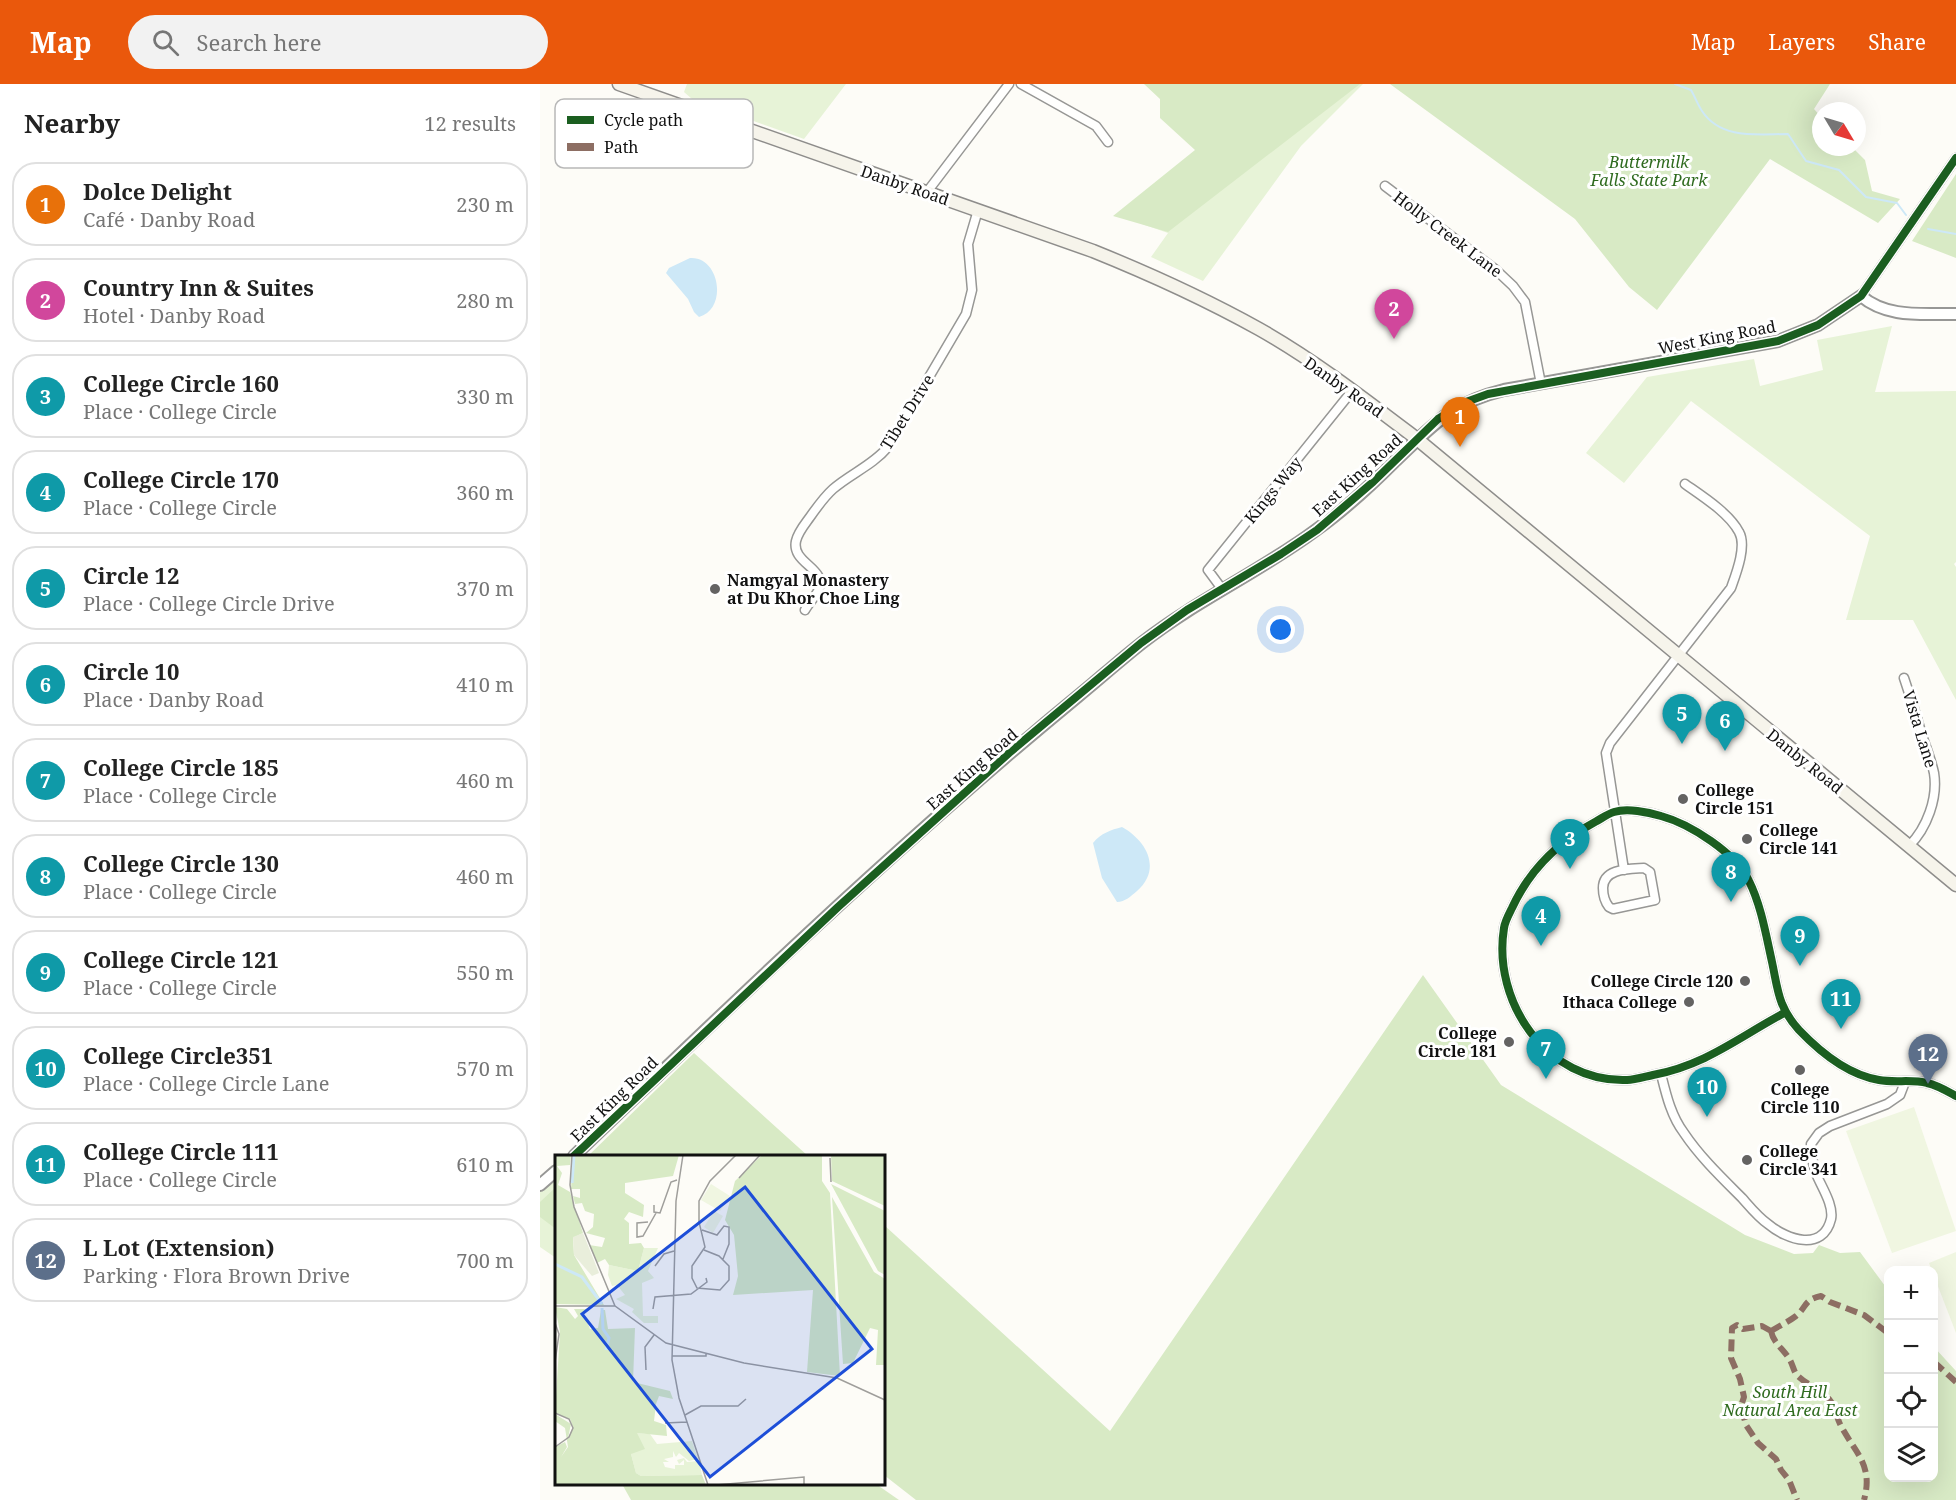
<!DOCTYPE html>
<meta charset="utf-8">
<style>
body{margin:0;font-family:"Noto Serif",serif;background:#f2f2f2;color:#222}
.controls{position:absolute;right:18px;bottom:18px;display:grid;overflow:hidden;border-radius:12px;box-shadow:0 6px 24px #0002}
.controls button{width:54px;height:54px;display:grid;place-items:center;padding:0;border:0;border-bottom:2px solid #e0e0e0;background:#fff;color:#222;font:30px sans-serif}
.compass{position:absolute;left:1272px;top:18px;width:54px;height:54px;border-radius:50%;background:#fff;box-shadow:0 6px 24px #0002;rotate:128deg}
.you{position:absolute;left:741px;top:546px;width:21px;height:21px;margin:-15px;border:4px solid #fff;border-radius:50%;background:#1a73e8;box-shadow:0 0 0 9px #1a73e833}
.badge{display:grid;place-items:center;width:39px;height:39px;border-radius:50%;background:#ea580c;color:#fff;font-size:20px;font-weight:700}
.pin{position:absolute;translate:-50% -50px;filter:drop-shadow(0 2px 3px #0008)}
.pin::after{content:'';position:absolute;top:32px;width:21px;height:18px;background:inherit;clip-path:polygon(0 0,100% 0,50% 100%)}
.list{margin:0;padding:0;list-style:none}
h2{display:flex;justify-content:space-between;align-items:center;height:78px;margin:0;padding:0 24px;font-size:26px}
h2 small{font-size:20px;font-weight:400;color:#767676}
.list li{display:grid;grid-template-columns:39px 1fr auto;gap:18px;align-items:center;box-sizing:border-box;height:84px;margin:0 12px 12px;padding:0 12px;border:2px solid #e0e0e0;border-radius:24px}
.list b{display:block;font-size:22px;white-space:nowrap}
.list p{margin:0;font-size:20px;white-space:nowrap;color:#767676}
.list em{font-size:20px;font-style:normal;color:#767676}
.icon{flex:none;width:33px;height:33px;fill:none;stroke:currentColor;stroke-width:2;stroke-linecap:round;stroke-linejoin:round}
.map{position:relative;flex:none;width:1416px;height:1416px;overflow:hidden}
header{display:flex;align-items:center;gap:36px;box-sizing:border-box;height:84px;padding:0 30px;background:#ea580c;color:#fff}
header strong{font-size:28px}
nav{display:flex;gap:33px;margin-inline-start:auto;font-size:21px}
.search{width:420px;height:54px;background:#f2f2f2;display:flex;align-items:center;gap:15px;box-sizing:border-box;padding:0 21px;border-radius:33px;color:#767676;font-size:22px}
main{display:flex}
aside{flex:1;background:#fff}
.map>svg:first-child{display:block}
.green{fill:#e7f3d7}
.forest{fill:#d8eac5}
.pitch{fill:#f0f6e1}
.water{fill:#cde8f7}
.lines{fill:none;stroke-linecap:round;stroke-linejoin:round}
.stream{stroke:#cde8f7;stroke-width:2}
.minor-casing{stroke:#979795;stroke-width:11}
.tertiary-casing{stroke:#979795;stroke-width:14}
.secondary-casing{stroke:#8e8d8b;stroke-width:15}
.minor{stroke:#fffffe;stroke-width:8}
.tertiary{stroke:#fffffe;stroke-width:10}
.secondary{stroke:#f6f4eb;stroke-width:12}
.quiet{stroke:#8d6e63;stroke-width:6;stroke-dasharray:12 6;stroke-linecap:butt}
.cycleway-casing{stroke:#fff;stroke-width:11}
.cycleway{stroke:#1b5e20;stroke-width:8}
.poi-dot{fill:#646362;stroke:#fff;stroke-width:2}
.labels{text-anchor:middle;dominant-baseline:central;stroke-width:6;stroke-linejoin:round;paint-order:stroke}
.park-label{font-size:16px;font-style:italic;fill:#2f6b1f;stroke:#fff}
.street-label{font-size:16px;fill:#111;stroke:#fff}
.poi-label{font-size:16px;font-weight:bold;fill:#111;stroke:#fff;text-anchor:start}
.inset-river{fill:none;stroke:#cde8f7;stroke-width:3}
.inset-road{fill:none;stroke:#9f9e9b;stroke-width:1.5}
.view{fill:#1d4ed8;fill-opacity:0.15;stroke:#1d4ed8;stroke-width:3}
.inset-edge{fill:none;stroke:#111;stroke-width:3}
.key{fill:#fff;stroke:#b8b8b8;stroke-width:1.5}
.key-label{font-size:16px;fill:#111}
</style>
<header>
<strong>Map</strong>
<div class="search"><svg class="icon" aria-label="search" viewBox="0 0 24 24"><circle cx="10" cy="10" r="6"/><path d="M15 15l6 6"/></svg>Search here</div>
<nav><a>Map</a><a>Layers</a><a>Share</a></nav>
</header>
<main>
<aside>
<h2>Nearby<small>12 results</small></h2>
<ul class="list">
<li><span class="badge" style="background:#e8710a">1</span><div><b>Dolce Delight</b><p>Café · Danby Road</p></div><em>230 m</em></li>
<li><span class="badge" style="background:#d1479c">2</span><div><b>Country Inn &amp; Suites</b><p>Hotel · Danby Road</p></div><em>280 m</em></li>
<li><span class="badge" style="background:#0f9aa8">3</span><div><b>College Circle 160</b><p>Place · College Circle</p></div><em>330 m</em></li>
<li><span class="badge" style="background:#0f9aa8">4</span><div><b>College Circle 170</b><p>Place · College Circle</p></div><em>360 m</em></li>
<li><span class="badge" style="background:#0f9aa8">5</span><div><b>Circle 12</b><p>Place · College Circle Drive</p></div><em>370 m</em></li>
<li><span class="badge" style="background:#0f9aa8">6</span><div><b>Circle 10</b><p>Place · Danby Road</p></div><em>410 m</em></li>
<li><span class="badge" style="background:#0f9aa8">7</span><div><b>College Circle 185</b><p>Place · College Circle</p></div><em>460 m</em></li>
<li><span class="badge" style="background:#0f9aa8">8</span><div><b>College Circle 130</b><p>Place · College Circle</p></div><em>460 m</em></li>
<li><span class="badge" style="background:#0f9aa8">9</span><div><b>College Circle 121</b><p>Place · College Circle</p></div><em>550 m</em></li>
<li><span class="badge" style="background:#0f9aa8">10</span><div><b>College Circle351</b><p>Place · College Circle Lane</p></div><em>570 m</em></li>
<li><span class="badge" style="background:#0f9aa8">11</span><div><b>College Circle 111</b><p>Place · College Circle</p></div><em>610 m</em></li>
<li><span class="badge" style="background:#5c6f8a">12</span><div><b>L Lot (Extension)</b><p>Parking · Flora Brown Drive</p></div><em>700 m</em></li>
</ul>
</aside>
<div class="map">
<svg width="1416" height="1416" viewBox="0 0 1416 1416">
<rect width="100%" height="100%" fill="#fdfcf7"/>
<!-- green -->
<path class="green" d="M147 0H306L264 55 152 15 144 8Z
M703 0H823L761 62 663 197 611 173 628 149 602 140Z
M1352 242 1335 308 1416 307V478L1414 480 1416 483V616L1373 536H1306L1330 452 1151 317 1084 399 1046 369 1107 293 1214 275 1220 302 1283 286 1277 256Z
M16 1089V1174L0 1163V1103Z"/>
<!-- forest -->
<path class="forest" d="M604 0H820L628 148 573 132 655 66 620 34V15Z
M850 0H1290L1274 25 1281 33V63H1312L1325 76 1332 107 1360 115 1338 139 1230 75 1117 226 1089 203 1035 135Z
M1416 90V174L1372 157Z
M883 891 961 1001 1205 1151 1254 1170 1273 1169 1279 1161 1300 1169 1320 1168 1348 1206V1394H1394V1263L1416 1287V1416H376L344 1391V1141L570 1347Z
M154 969 268 1072H48Z
M16 1103V1102V1145L0 1133V1118Z
M82 1400H336L359 1416H91Z"/>
<!-- pitch -->
<path class="pitch" d="M1374 1023 1416 1147 1352 1169 1306 1047Z
M1416 1168V1249L1389 1179Z"/>
<!-- water -->
<path class="water" d="M150 174C180 172 188 225 159 233L154 228 148 215 126 189 129 184Z
M582 743C607 757 622 785 597 807 591 812 585 818 577 818L562 794 553 759C561 749 571 746 582 743Z"/>
<g class="lines">
<!-- stream -->
<path class="stream" d="M1135 0 1151 6C1155 13 1158 21 1162 27 1181 56 1218 50 1248 50L1266 77 1299 86 1326 113 1357 119 1366 131
M1388 145 1416 150"/>
<defs>
<path id="minor" d="M481 0 556 42 568 58
M845 102 956 186 973 202 985 218 1001 300
M387 108 469 0
M1321 212 1416 74
M682 505 668 486 812 307
M265 526C269 519 275 513 278 507 289 484 251 480 256 457 258 448 265 440 270 433 277 423 284 413 293 405 310 390 333 381 348 363L426 230 432 206 428 160 438 126
M1364 594C1370 612 1376 630 1381 648 1385 661 1391 675 1394 689 1398 714 1387 744 1369 762
M1104 784 1110 788 1115 816 1073 825 1069 823C1065 818 1063 811 1063 804 1063 784 1090 785 1104 784Z
M1084 786 1066 669 1070 659 1191 504C1196 490 1207 462 1199 448 1189 429 1162 412 1145 400
M1246 928C1199 953 1166 981 1113 991 1104 993 1095 996 1087 996 1007 999 952 918 964 844 965 837 969 830 972 824 990 785 1018 758 1055 738 1061 735 1067 730 1074 728 1087 724 1108 728 1121 732 1150 740 1196 769 1209 797 1221 821 1226 851 1232 878 1238 906 1238 923 1259 946 1280 968 1309 991 1339 996 1355 999 1372 995 1387 999 1397 1001 1407 1007 1416 1012
M1121 990C1126 1010 1131 1032 1144 1049 1160 1073 1182 1094 1202 1114 1210 1123 1218 1133 1228 1140 1247 1156 1283 1168 1291 1135 1294 1120 1280 1101 1275 1087 1272 1079 1272 1069 1271 1060L1279 1049 1290 1042 1347 1020 1360 1011 1365 998"/>
<path id="tertiary" d="M34 1072C197 915 362 757 537 613 559 595 580 576 603 558 657 516 721 487 776 446 804 426 830 402 854 378 892 342 910 319 964 306L1238 257 1278 241 1321 212C1348 235 1384 229 1416 230
M0 1101 16 1087"/>
<path id="secondary" d="M79 0 553 167C610 190 665 215 719 245 774 276 827 317 877 355L1416 801"/>
</defs>
<!-- minor casing -->
<use href="#minor" class="minor-casing"/>
<!-- tertiary casing -->
<use href="#tertiary" class="tertiary-casing"/>
<!-- secondary casing -->
<use href="#secondary" class="secondary-casing"/>
<!-- minor -->
<use href="#minor" class="minor"/>
<!-- tertiary -->
<use href="#tertiary" class="tertiary"/>
<!-- secondary -->
<use href="#secondary" class="secondary"/>
<!-- quiet -->
<path class="quiet" d="M1231 1247 1222 1242 1203 1245 1197 1241 1192 1244 1191 1274 1200 1295 1204 1313 1201 1322 1206 1341 1218 1359 1236 1375 1241 1386 1249 1396 1257 1416
M1231 1247C1233 1258 1242 1264 1248 1273 1252 1278 1253 1285 1256 1290 1265 1300 1280 1305 1289 1315 1296 1323 1296 1332 1300 1340 1314 1368 1334 1380 1324 1416
M1231 1247C1239 1242 1248 1238 1256 1232 1267 1223 1263 1216 1281 1212L1290 1218 1324 1231 1348 1249
M1394 1278 1416 1298"/>
<defs>
<path id="cycleway" d="M1246 928C1199 953 1166 981 1113 991 1104 993 1095 996 1087 996 1007 999 952 918 964 844 965 837 969 830 972 824 990 785 1018 758 1055 738 1061 735 1067 730 1074 728 1087 724 1108 728 1121 732 1150 740 1196 769 1209 797 1221 821 1226 851 1232 878 1238 906 1238 923 1259 946 1280 968 1309 991 1339 996 1355 999 1372 995 1387 999 1397 1001 1407 1007 1416 1012
M34 1072 298 823 469 669 601 559 647 526 741 470 777 446 833 398 898 335 926 318 948 310 1238 257 1278 241 1321 212 1416 74"/>
</defs>
<!-- cycleway casing -->
<use href="#cycleway" class="cycleway-casing"/>
<!-- cycleway -->
<use href="#cycleway" class="cycleway"/>
</g>
<!-- markers -->
<g class="poi-dot">
<circle cx="175" cy="505" r="6"/>
<circle cx="1143" cy="715" r="6"/>
<circle cx="1207" cy="755" r="6"/>
<circle cx="1205" cy="897" r="6"/>
<circle cx="1149" cy="918" r="6"/>
<circle cx="969" cy="958" r="6"/>
<circle cx="1260" cy="986" r="6"/>
<circle cx="1207" cy="1076" r="6"/>
</g>
<g class="labels">
<!-- park labels -->
<g class="park-label">
<text x="1109" y="78">Buttermilk<tspan x="1109" dy="18">Falls State Park</tspan></text>
<text x="1250" y="1308">South Hill<tspan x="1250" dy="18">Natural Area East</tspan></text>
</g>
<!-- street labels -->
<g class="street-label">
<text transform="translate(365 101) rotate(19)">Danby Road</text>
<text transform="translate(908 150) rotate(37)">Holly Creek Lane</text>
<text transform="translate(1177 253) rotate(-11)">West King Road</text>
<text transform="translate(804 303) rotate(35)">Danby Road</text>
<text transform="translate(367 328) rotate(-58)">Tibet Drive</text>
<text transform="translate(817 391) rotate(-42)">East King Road</text>
<text transform="translate(733 406) rotate(-51)">Kings Way</text>
<text transform="translate(1380 645) rotate(73)">Vista Lane</text>
<text transform="translate(1265 677) rotate(39)">Danby Road</text>
<text transform="translate(432 685) rotate(-41)">East King Road</text>
<text transform="translate(74 1015) rotate(-44)">East King Road</text>
</g>
<!-- poi labels -->
<g class="poi-label">
<text x="187" y="496">Namgyal Monastery<tspan x="187" dy="18">at Du Khor Choe Ling</tspan></text>
<text x="1155" y="706">College<tspan x="1155" dy="18">Circle 151</tspan></text>
<text x="1219" y="746">College<tspan x="1219" dy="18">Circle 141</tspan></text>
<text x="1193" y="897" text-anchor="end">College Circle 120</text>
<text x="1137" y="918" text-anchor="end">Ithaca College</text>
<text x="957" y="949" text-anchor="end">College<tspan x="957" dy="18">Circle 181</tspan></text>
<text x="1260" y="1005" text-anchor="middle">College<tspan x="1260" dy="18">Circle 110</tspan></text>
<text x="1219" y="1067">College<tspan x="1219" dy="18">Circle 341</tspan></text>
</g>
</g>
<!-- overview -->
<g transform="translate(15 1071)">
<rect width="330" height="330" fill="#fdfcf7"/>
<path d="M89 93H103L93 116 99 123 87 128 88 161H103V168H89L77 157 79 154 61 144 70 140 62 130 57 131 53 120 54 110 83 116ZM82 278 95 279 102 289 137 286 143 304 134 306 124 298 121 302 118 296V302L109 304 114 307H108L110 312 120 314V310H129V305L124 309 122 305 129 303 132 307 144 306 147 320 86 321 81 318 76 299Z" fill="#e7f3d7"/>
<path d="M0 0H16L15 10 2 11 7 18 3 30 15 37 28 78 18 83 19 100 49 150 0 149ZM18 0H124L118 21 70 28V38L89 50 88 62 74 57 69 64 74 68V89L86 88 89 93 83 116 54 110 50 104 42 108 34 90 47 92 50 83 31 78 38 72 39 59 30 56 27 48 20 49 18 41 25 43V34H16ZM207 0H267V26L275 38 285 221 252 217 258 135 178 140 183 121 179 80 170 65 180 26ZM276 0H330V51L277 26ZM276 29 330 56V120L323 116ZM277 42 319 117 330 124V210H321L323 175 315 173 298 208 288 209ZM0 152 12 154 20 164 23 161 19 154H33L29 158 35 174 43 173 46 155H50L53 174 80 173 78 227 115 236 118 244 104 241 101 249 99 266 111 270 112 281 82 278 90 294 76 299 81 318 86 321 147 320 151 330H0V292L10 287 12 292 6 302 13 292 10 273 0 266V259L16 269 13 283 18 272 15 264 0 258 5 177Z" fill="#d8eac5"/>
<path d="M28 78 44 118 37 121 19 100 18 82Z" fill="#e9eedb"/>
<path d="M156 29 175 41 165 56 146 45ZM159 56 168 61 158 78 149 72Z" fill="#f0f6e1"/>
<path class="inset-river" d="M17 28 19 0M0 109 27 122 47 149M47 153 48 174 54 183 51 195"/>
<path class="inset-road" d="M17 0 15 30 19 52 60 151M128 0 121 46 117 205 124 243 153 330M275 3 276 27M184 23 205 0M99 50V57L105 58 116 27 122 25M93 67 82 68V82L88 81 101 58M147 75 162 80 169 71 174 72V89L168 104M149 95 164 101 174 111V125L165 135 142 133 137 123V111L150 92 144 67V46L155 26 181 0M100 111 109 99 119 96M0 151H60L111 188 189 208 282 223 330 245M98 154 100 142 136 139 152 127 151 123M0 168 4 179 0 207M117 201H151V198M91 215 90 192 99 180M0 258 14 264 18 273 14 282 0 292M130 260 146 251H183L191 244M110 268 132 267M161 330 249 322V330"/>
<path class="view" d="M190 32 317 194 155 322 27 159Z"/>
<rect width="330" height="330" class="inset-edge"/>
</g>
<!-- legend -->
<rect x="15" y="15" width="198" height="69" rx="9" class="key"/>
<rect x="27" y="32" width="27" height="8" fill="#1b5e20"/>
<rect x="27" y="59" width="27" height="8" fill="#8d6e63"/>
<g class="key-label">
<text x="64" y="42">Cycle path</text>
<text x="64" y="69">Path</text>
</g>
</svg>
<div class="controls">
<button>+</button>
<button>−</button>
<button><svg class="icon" aria-label="locate" viewBox="0 0 24 24"><circle cx="12" cy="12" r="6"/><path d="M12 2v4M12 18v4M2 12h4M18 12h4"/></svg></button>
<button><svg class="icon" aria-label="layers" viewBox="0 0 24 24"><path d="M12 4l9 5-9 5-9-5zM3 14l9 5 9-5"/></svg></button>
</div>
<svg class="compass" viewBox="-18 -18 36 36"><path d="M0-13l5 13h-10z" fill="#e53935"/><path d="M0 13l5-13h-10z" fill="#767676"/></svg>
<div class="you"></div>
<div class="pin badge" style="left:920px;top:363px;background:#e8710a">1</div>
<div class="pin badge" style="left:854px;top:255px;background:#d1479c">2</div>
<div class="pin badge" style="left:1030px;top:785px;background:#0f9aa8">3</div>
<div class="pin badge" style="left:1001px;top:862px;background:#0f9aa8">4</div>
<div class="pin badge" style="left:1142px;top:660px;background:#0f9aa8">5</div>
<div class="pin badge" style="left:1185px;top:667px;background:#0f9aa8">6</div>
<div class="pin badge" style="left:1006px;top:995px;background:#0f9aa8">7</div>
<div class="pin badge" style="left:1191px;top:818px;background:#0f9aa8">8</div>
<div class="pin badge" style="left:1260px;top:882px;background:#0f9aa8">9</div>
<div class="pin badge" style="left:1167px;top:1033px;background:#0f9aa8">10</div>
<div class="pin badge" style="left:1301px;top:945px;background:#0f9aa8">11</div>
<div class="pin badge" style="left:1388px;top:1000px;background:#5c6f8a">12</div>
</div>
</main>
